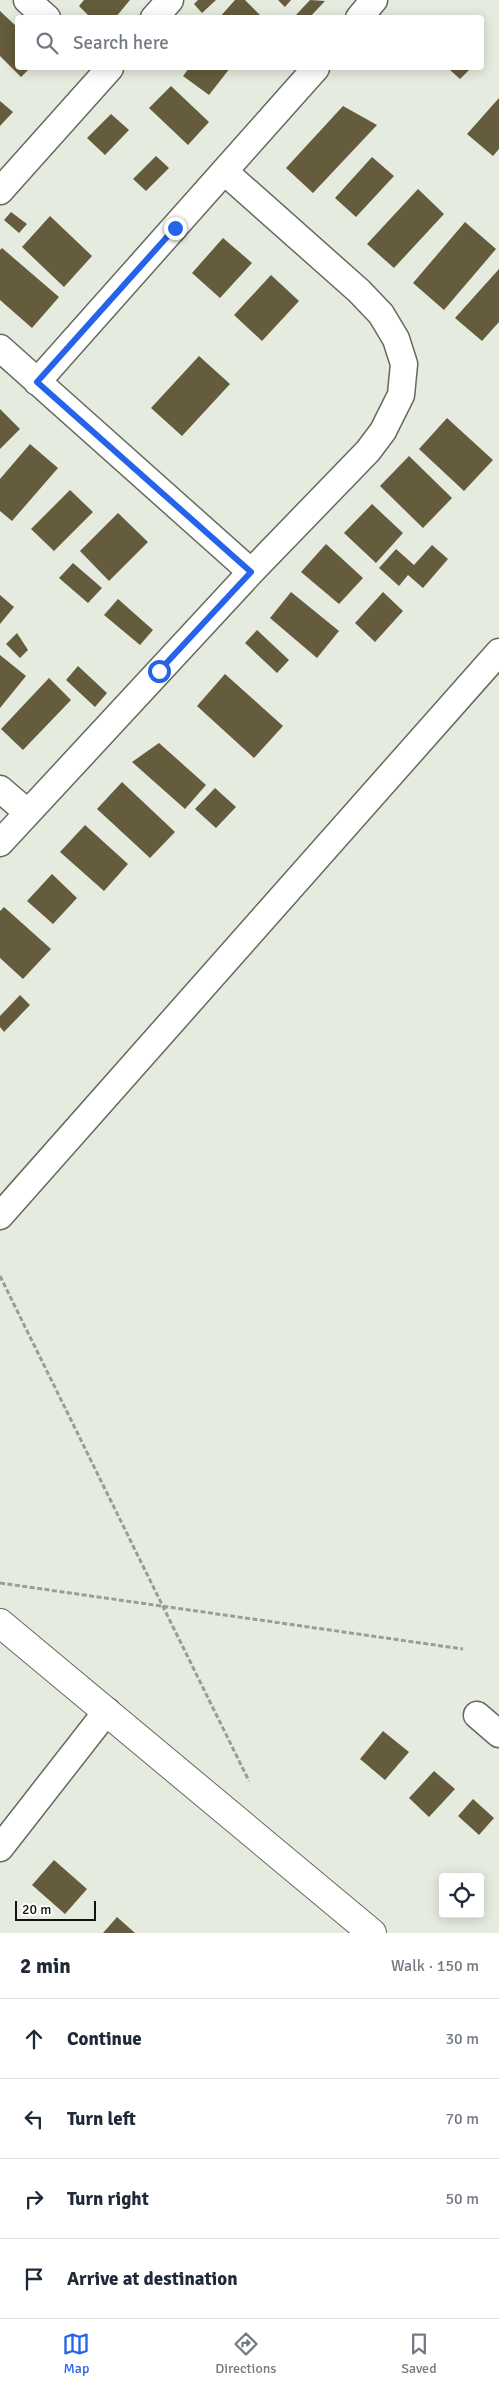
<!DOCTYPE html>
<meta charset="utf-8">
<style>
body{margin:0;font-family:Signika,sans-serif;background:#f2f2f3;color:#1f2937}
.controls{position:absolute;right:15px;bottom:15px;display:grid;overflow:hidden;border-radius:5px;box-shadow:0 2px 12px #0003}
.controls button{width:45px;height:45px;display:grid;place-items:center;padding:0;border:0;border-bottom:1px solid #e0e1e3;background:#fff;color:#1f2937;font:25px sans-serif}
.scale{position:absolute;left:15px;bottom:12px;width:81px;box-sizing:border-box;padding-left:5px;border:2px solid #131410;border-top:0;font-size:14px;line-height:18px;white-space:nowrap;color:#131410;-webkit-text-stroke:4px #fff;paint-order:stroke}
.stop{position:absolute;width:15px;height:15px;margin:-11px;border:4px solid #2563eb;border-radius:50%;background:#fff}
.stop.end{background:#2563eb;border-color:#fff;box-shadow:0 1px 5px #0008}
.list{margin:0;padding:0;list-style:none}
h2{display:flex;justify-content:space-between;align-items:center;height:65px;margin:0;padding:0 20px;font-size:21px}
h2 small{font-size:16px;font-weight:400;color:#747a83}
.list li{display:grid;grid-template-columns:32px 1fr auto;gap:15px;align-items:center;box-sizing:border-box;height:80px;padding:0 20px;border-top:1px solid #e0e1e3}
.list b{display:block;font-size:19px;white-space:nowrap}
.list em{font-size:16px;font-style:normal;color:#747a83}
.icon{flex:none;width:28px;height:28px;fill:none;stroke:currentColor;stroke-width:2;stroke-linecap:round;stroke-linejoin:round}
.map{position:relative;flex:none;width:499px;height:1933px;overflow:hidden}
.search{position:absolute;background:#fff;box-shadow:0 2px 12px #0003;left:15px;right:15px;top:15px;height:55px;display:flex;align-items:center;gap:12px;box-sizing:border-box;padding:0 18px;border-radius:5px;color:#747a83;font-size:19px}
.sheet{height:385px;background:#fff}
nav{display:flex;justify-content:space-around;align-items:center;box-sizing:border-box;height:70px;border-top:1px solid #e0e1e3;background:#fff;font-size:14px;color:#747a83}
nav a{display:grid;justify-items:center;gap:2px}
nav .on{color:#2563eb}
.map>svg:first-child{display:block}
.building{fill:#655c3d}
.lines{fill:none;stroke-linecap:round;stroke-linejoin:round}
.minor-casing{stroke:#65695e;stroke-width:29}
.secondary-casing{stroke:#65695e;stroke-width:30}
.path{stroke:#999d93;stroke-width:3;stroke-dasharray:5 2.5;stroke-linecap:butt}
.minor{stroke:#fff;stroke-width:26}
.secondary{stroke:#fff;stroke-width:28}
.route{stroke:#2563eb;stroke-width:6}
</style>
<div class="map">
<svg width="499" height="1933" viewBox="0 0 499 1933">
<rect width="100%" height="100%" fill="#e6ebdf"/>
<!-- building -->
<path class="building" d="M84 0H130L115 18H91L79 6Z
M198 0H216L202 13 194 4Z
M235 0H245L263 18H219Z
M278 0H291L285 7Z
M310 0 325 1 309 18H299L296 15Z
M0 11 18 28V68H30L21 77 0 56Z
M189 68H230L209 95 183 76Z
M452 68H471L460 79 450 70Z
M171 86 209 122 188 145 149 108Z
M499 98V149L493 156 467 134Z
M0 101 13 112 0 126Z
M343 106 377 125 313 193 286 168Z
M111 114 129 130 105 155 87 138Z
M156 156 169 168 146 191 133 179Z
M372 157 394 176 356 217 335 198Z
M418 189 444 214 394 268 367 244Z
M11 212 27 224 19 233 4 220Z
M50 216 92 256 64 287 22 247Z
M465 222 496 249 444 310 413 283Z
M223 238 252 263 220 298 192 273Z
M2 248 59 297 32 328 0 300V250Z
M499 269V322L482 341 455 318Z
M271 275 299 301 262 341 234 315Z
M199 356 230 384 182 436 151 408Z
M0 409 20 429 0 449Z
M447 418 493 460 464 491 419 449Z
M30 444 58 468 12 521 0 511V479Z
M409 456 452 498 423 528 380 486Z
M70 490 93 512 54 551 31 529Z
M372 504 403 533 376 563 344 533Z
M118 513 148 542 109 581 80 551Z
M326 544 363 578 339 604 301 572Z
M432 545 448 559 423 588 408 575 399 586 379 568 396 549 414 565Z
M73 563 102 588 88 603 59 578Z
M291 592 339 631 317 658 270 618Z
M383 592 403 611 375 642 355 623Z
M0 595 14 607 0 624Z
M118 599 153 630 140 645 104 615Z
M257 630 289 660 277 673 245 643Z
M17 633 28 650 20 658 6 644Z
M0 655 26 676 0 708Z
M78 666 107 693 95 707 66 680Z
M225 674 283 726 254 758 197 706Z
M49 678 71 700 23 750 1 729Z
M159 743 206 785 185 809 132 762Z
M122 782 175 832 150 858 97 809Z
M215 788 236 807 216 828 195 809Z
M85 825 128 864 104 891 60 852Z
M52 874 77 898 53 924 27 901Z
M4 907 51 949 23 979 0 958V911Z
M20 995 30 1005 4 1032 0 1027V1016Z
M383 1731 409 1752 385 1780 360 1759Z
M434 1771 455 1789 429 1817 409 1798Z
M473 1799 494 1818 479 1835 458 1816Z
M54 1860 87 1889 65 1914 32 1885Z
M117 1917 135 1933H103Z"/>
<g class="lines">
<defs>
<path id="minor" d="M27 0 47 18
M154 18 170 0
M359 18 374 0
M0 191 110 68
M0 348 251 572
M37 382 316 68
M0 789 27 812
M0 843 251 572 368 451 383 431 401 395 404 364 396 339 381 314 359 291 225 172
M0 1216 499 652
M477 1715 499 1734
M0 1848 107 1711"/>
<path id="secondary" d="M0 1623 372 1933"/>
</defs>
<!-- minor casing -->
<use href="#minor" class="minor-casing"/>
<!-- secondary casing -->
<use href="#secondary" class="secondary-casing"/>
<!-- path -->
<path class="path" d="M0 1276 249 1781
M0 1583 463 1649"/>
<!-- minor -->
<use href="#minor" class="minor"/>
<!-- secondary -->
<use href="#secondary" class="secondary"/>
</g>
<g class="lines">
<!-- route -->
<path class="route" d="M159 671 251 572 37 382 175 228"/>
</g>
</svg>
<div class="controls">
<button><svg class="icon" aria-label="locate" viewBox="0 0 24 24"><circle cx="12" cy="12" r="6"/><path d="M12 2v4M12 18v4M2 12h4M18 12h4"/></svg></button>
</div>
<div class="scale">20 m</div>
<div class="stop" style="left:159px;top:671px"></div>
<div class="stop end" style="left:175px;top:228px"></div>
<div class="search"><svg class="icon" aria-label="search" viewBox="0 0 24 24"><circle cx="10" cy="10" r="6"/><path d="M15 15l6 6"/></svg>Search here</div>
</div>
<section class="sheet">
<h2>2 min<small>Walk · 150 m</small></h2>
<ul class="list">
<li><svg class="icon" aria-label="ahead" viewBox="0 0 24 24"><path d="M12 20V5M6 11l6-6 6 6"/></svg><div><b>Continue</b></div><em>30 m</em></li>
<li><svg class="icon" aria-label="left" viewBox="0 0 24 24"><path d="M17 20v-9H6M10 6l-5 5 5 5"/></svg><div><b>Turn left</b></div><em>70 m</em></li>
<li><svg class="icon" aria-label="right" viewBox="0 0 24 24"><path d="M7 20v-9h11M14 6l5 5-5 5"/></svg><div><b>Turn right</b></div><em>50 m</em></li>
<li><svg class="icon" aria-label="arrive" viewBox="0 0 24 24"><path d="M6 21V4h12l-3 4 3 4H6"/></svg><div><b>Arrive at destination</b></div></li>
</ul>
</section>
<nav>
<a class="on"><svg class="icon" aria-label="map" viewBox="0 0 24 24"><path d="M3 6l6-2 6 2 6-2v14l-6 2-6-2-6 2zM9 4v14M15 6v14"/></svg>Map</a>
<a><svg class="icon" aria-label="directions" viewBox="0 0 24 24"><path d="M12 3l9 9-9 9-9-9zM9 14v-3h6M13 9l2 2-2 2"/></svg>Directions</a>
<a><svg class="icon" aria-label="saved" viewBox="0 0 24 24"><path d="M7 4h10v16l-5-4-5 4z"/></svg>Saved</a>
</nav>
